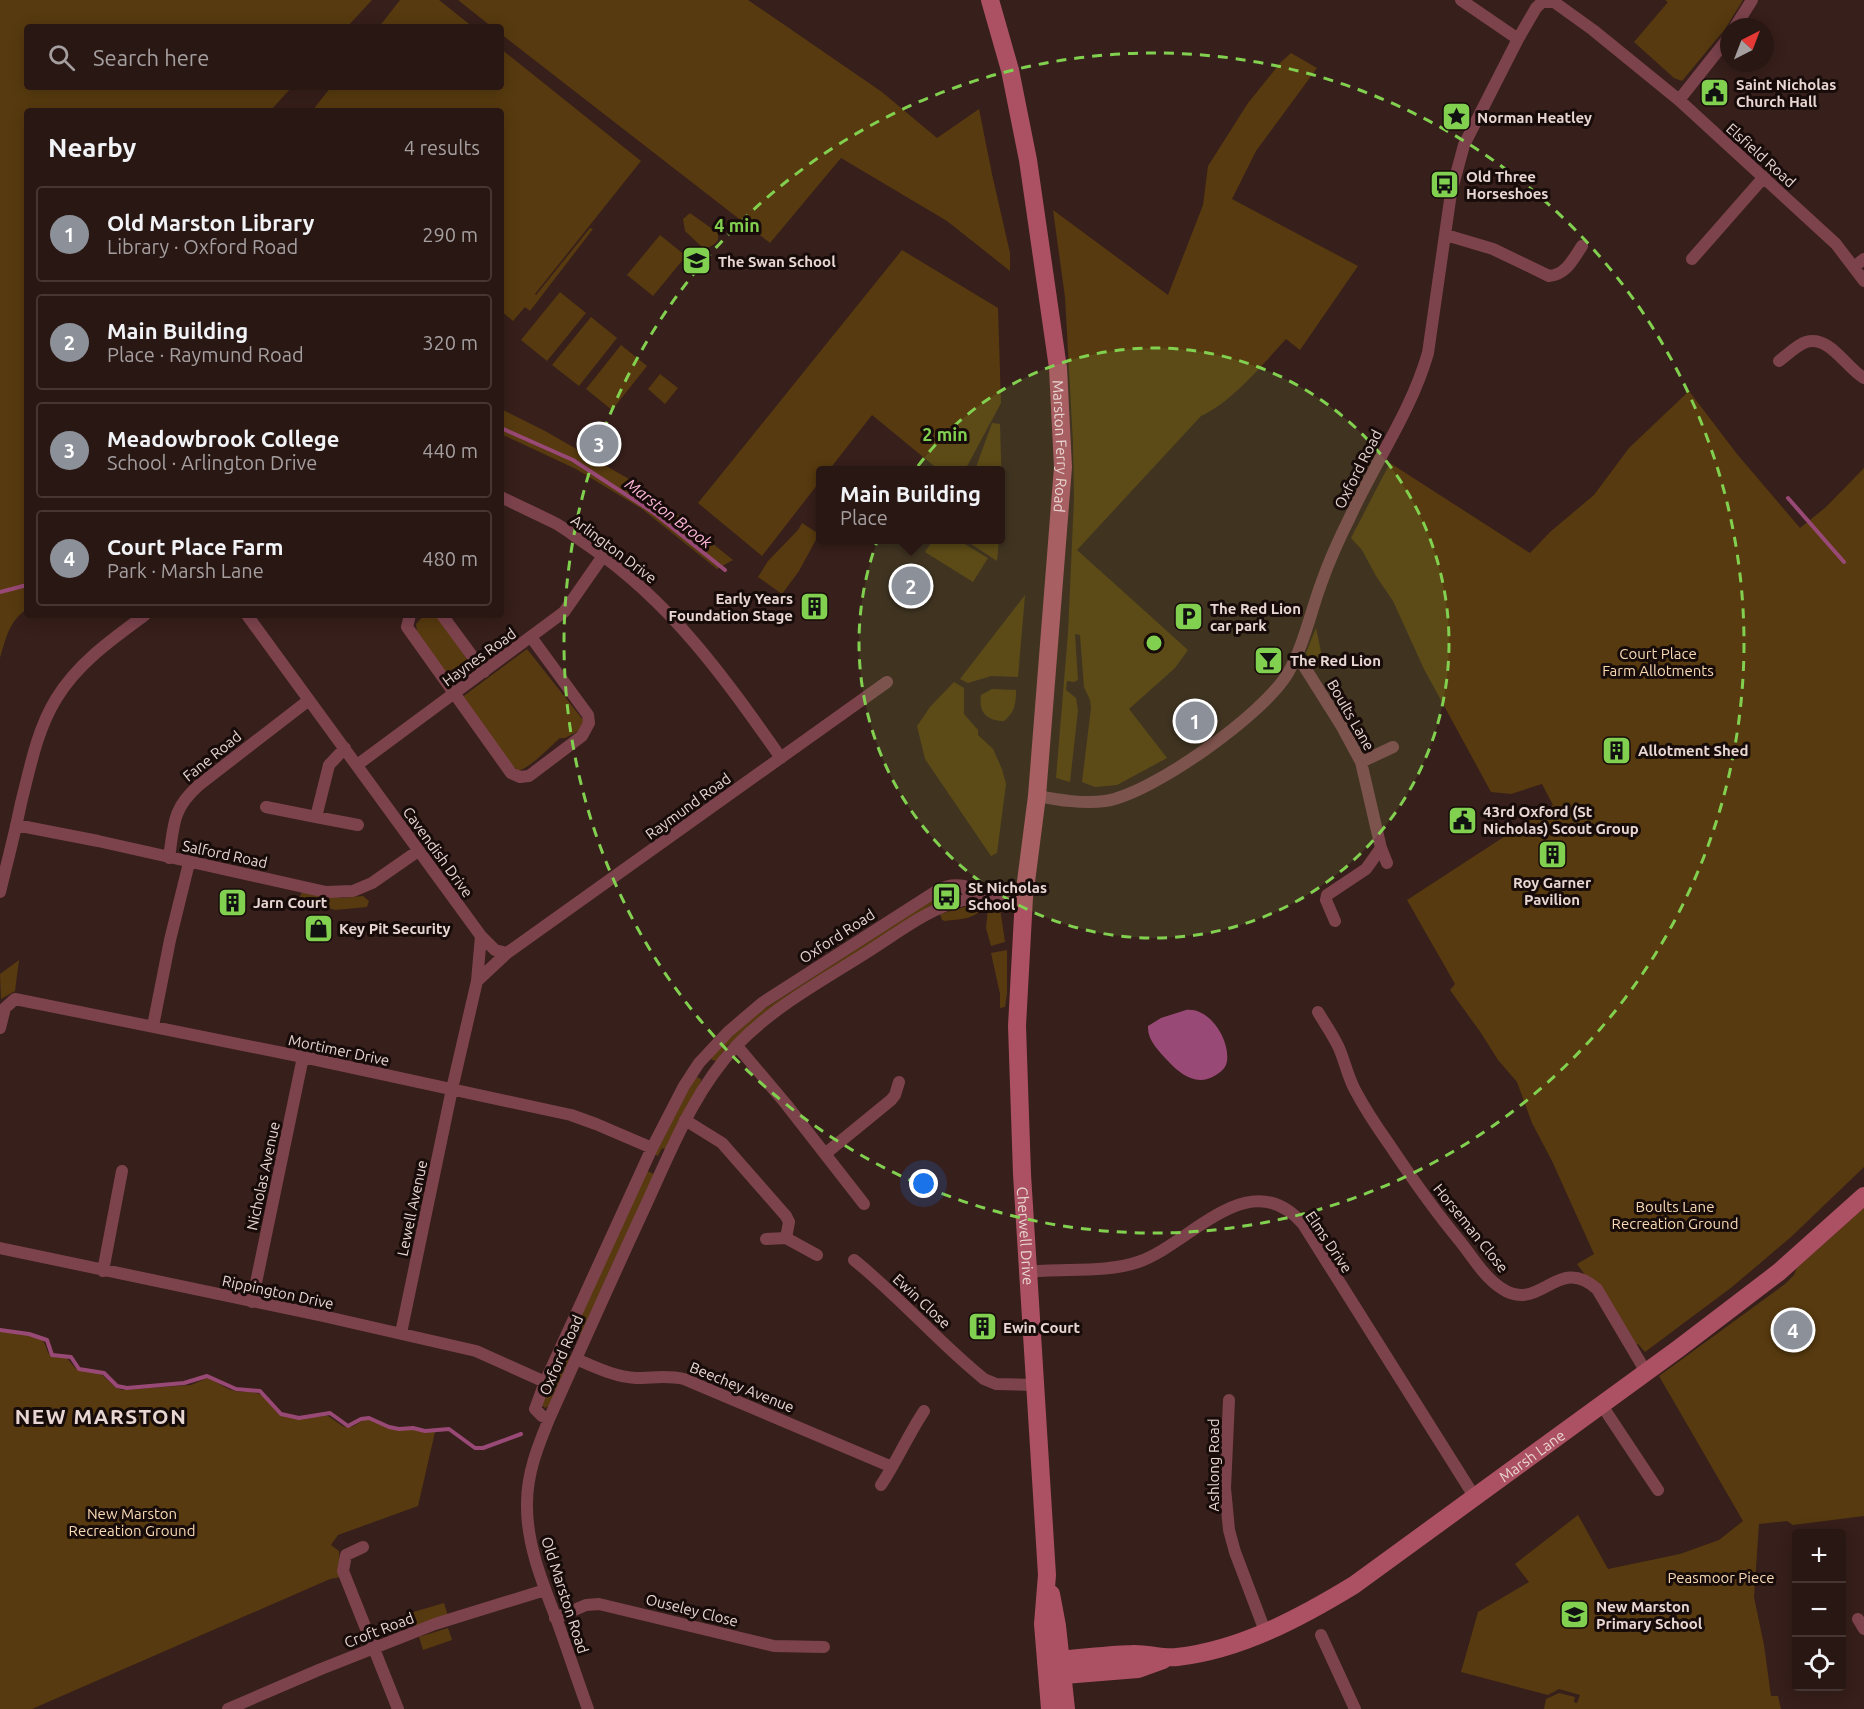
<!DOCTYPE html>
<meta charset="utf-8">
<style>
body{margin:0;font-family:Ubuntu,sans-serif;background:#352422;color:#f1f3f6}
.controls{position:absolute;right:18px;bottom:18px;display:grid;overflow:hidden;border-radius:6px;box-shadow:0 3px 15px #0003}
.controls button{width:54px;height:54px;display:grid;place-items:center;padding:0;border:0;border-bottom:2px solid #453634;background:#291714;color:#f1f3f6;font:30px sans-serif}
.compass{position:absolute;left:1720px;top:18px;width:54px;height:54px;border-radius:50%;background:#291714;box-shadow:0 3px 15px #0003;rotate:42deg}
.you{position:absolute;left:924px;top:1184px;width:21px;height:21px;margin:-15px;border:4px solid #fff;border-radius:50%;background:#1a73e8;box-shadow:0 0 0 9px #1a73e833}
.badge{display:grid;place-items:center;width:39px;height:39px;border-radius:50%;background:#8c9099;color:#fff;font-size:20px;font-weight:700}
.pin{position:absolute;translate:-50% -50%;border:3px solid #fff;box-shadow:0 2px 6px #0006}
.popup{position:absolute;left:816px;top:466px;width:189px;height:78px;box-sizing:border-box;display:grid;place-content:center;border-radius:6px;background:#291714;filter:drop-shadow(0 2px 4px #0005);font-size:20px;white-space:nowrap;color:#a59fa0}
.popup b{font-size:22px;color:#f1f3f6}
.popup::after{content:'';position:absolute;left:50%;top:100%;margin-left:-12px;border:12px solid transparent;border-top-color:#291714}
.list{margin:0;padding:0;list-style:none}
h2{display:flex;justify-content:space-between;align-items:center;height:78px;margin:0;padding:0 24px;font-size:26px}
h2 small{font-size:20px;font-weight:400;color:#a59fa0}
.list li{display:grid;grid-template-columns:39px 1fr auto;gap:18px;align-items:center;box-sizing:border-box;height:96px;margin:0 12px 12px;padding:0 12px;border:2px solid #453634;border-radius:6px}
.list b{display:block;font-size:22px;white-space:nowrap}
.list p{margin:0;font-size:20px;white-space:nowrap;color:#a59fa0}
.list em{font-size:20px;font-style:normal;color:#a59fa0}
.icon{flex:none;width:33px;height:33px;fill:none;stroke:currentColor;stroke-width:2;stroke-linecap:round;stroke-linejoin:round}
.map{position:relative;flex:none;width:1864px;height:1709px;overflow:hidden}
.search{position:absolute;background:#291714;box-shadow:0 3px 15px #0003;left:24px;top:24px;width:480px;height:66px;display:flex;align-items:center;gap:15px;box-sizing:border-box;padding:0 21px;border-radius:6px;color:#a59fa0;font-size:22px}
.panel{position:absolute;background:#291714;box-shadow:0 3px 15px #0003;left:24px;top:108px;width:480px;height:510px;border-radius:6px}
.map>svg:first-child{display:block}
.green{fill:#573a0f}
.water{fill:#994975}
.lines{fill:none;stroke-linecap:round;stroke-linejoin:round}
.stream{stroke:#994975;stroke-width:4}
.minor{stroke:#7d434d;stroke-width:12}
.secondary{stroke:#ac5063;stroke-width:18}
.ring{fill:none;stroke:#82d04f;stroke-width:3;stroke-dasharray:10 8}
.labels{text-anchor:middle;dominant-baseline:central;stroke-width:6;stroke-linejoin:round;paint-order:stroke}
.poi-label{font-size:15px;font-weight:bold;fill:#e8d6d3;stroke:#170c0a;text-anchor:start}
.street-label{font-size:15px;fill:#e8d6d3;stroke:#170c0a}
.park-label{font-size:15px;fill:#f9dab5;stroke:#170c0a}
.water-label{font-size:16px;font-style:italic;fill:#feb9db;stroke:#170c0a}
.district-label{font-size:21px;font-weight:bold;letter-spacing:1.5px;fill:#e8d6d3;stroke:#170c0a}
.centre{fill:#82d04f;stroke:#170c0a;stroke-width:3}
.ring-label{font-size:18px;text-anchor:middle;font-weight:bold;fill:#82d04f;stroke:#170c0a;stroke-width:6;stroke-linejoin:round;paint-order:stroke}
</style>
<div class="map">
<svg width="1864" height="1709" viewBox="0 0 1864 1709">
<rect width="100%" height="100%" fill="#371f1b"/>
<!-- green -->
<path class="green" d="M0 0H372L347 27H27V87H292L270 111H27V609C9 621 6 638 0 658Z
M400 0H439L473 27H379Z
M458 0H748L882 92 937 138 979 109 992 174 1010 253V271L947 221 841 158 770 243 501 34V27H492Z
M1665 0H1743L1725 29 1682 81 1674 78 1634 42 1668 2Z
M501 49 641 161 535 294 536 295 590 228 593 229 530 311 525 307 513 321 501 311V111H312L331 87H501Z
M1291 53 1317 68 1256 151 1232 199 1358 266 1300 350 1286 339C1263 364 1232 402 1201 416L1077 550 1188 650 1175 668 1129 709 1167 758 1117 785 1095 787 1082 782 1091 708 1090 700 1084 687 1080 635 1075 634 1078 680 1074 682 1067 681 1066 690 1076 698 1078 710 1070 782 1056 778 1068 633 1074 498 1073 443 1065 297 1053 210 1168 295 1203 205 1208 166 1248 103 1281 62Z
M690 213 718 233V240C714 245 709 249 702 247L685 231 683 219Z
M660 235 686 256 653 296 627 275Z
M902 250 998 308 1001 403 965 470H939L872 415 829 470H821V480L762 556 698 503Z
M560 292 586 313 547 361 521 340Z
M591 317 617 338 579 386 552 365Z
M621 345 647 366 612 410 586 389Z
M660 374 678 388 665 404 648 389Z
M1689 391 1737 454 1800 528 1826 507 1864 468V1167L1791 1237 1732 1287 1645 1352 1638 1344 1636 1345 1577 1264 1594 1254 1552 1161 1532 1123 1517 1082 1498 1060 1481 1033 1450 990 1455 984 1407 900 1553 805 1542 784 1511 794 1491 792 1424 669 1393 601 1376 576 1362 550 1351 538 1390 463 1530 553 1550 532 1594 495 1629 448Z
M501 409 545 431 643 487 733 560 717 569 642 509 576 469 501 434Z
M992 423 1000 424 1002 492 1001 470H975Z
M802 523 819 534 799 571 782 594 758 577 768 561 798 530Z
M933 540H958L988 558 973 582 925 552Z
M965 540H999L997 561Z
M1025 595 1018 677 991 676 968 683 960 679Z
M424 615H434L439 618 471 664 472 668 471 672 457 682 450 680 417 632 416 624Z
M1316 628 1324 666 1315 669 1306 653Z
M527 649 584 721 583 729 565 738H560C553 744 526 772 518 770 518 770 511 765 510 765L461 698Z
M954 682 964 688V714L978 730V735L993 749 1002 769 1006 784 997 853 991 856 925 759 917 726 930 707Z
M992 689 1016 690C1016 704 1015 712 1004 721 988 721 978 713 981 695Z
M946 891 948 893 942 897 944 899 928 907 771 1008 727 1046 716 1061 712 1060 711 1058 718 1049 758 1013Z
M305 892 342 898 363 896 369 901 367 907 335 910 303 900 300 897 301 893Z
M972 905 982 906C977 920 959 919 945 921L942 920 940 914Z
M995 907 1000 908 1005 942 991 946 986 928 988 908Z
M1007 950V994L1005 1007 1000 1008V994L991 953Z
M19 960 15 991 1 999 0 974Z
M697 1077 701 1079V1081L666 1150 662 1148 658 1156 654 1154 694 1080Z
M647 1171 654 1174 581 1334 576 1332 570 1344 568 1343Z
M1864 1208V1516L1793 1525 1787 1521 1759 1524 1754 1597 1764 1645 1771 1696H1778L1781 1709H1544L1546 1699 1559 1693 1575 1697 1574 1702 1577 1703 1580 1695 1559 1689 1548 1695 1461 1672 1478 1612 1529 1582 1515 1564 1578 1515 1608 1569 1680 1554 1719 1540 1743 1521 1659 1376 1785 1284 1794 1275 1797 1268Z
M0 1330C14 1332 30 1332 42 1340 47 1344 46 1354 52 1356 55 1358 62 1357 66 1357L76 1369 100 1373 115 1387 122 1390 191 1385 207 1378C216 1380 223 1388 232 1390 243 1394 253 1389 263 1396 276 1406 271 1414 291 1418 303 1421 316 1415 328 1416 337 1421 344 1431 354 1426 359 1423 362 1420 367 1419L395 1430 411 1429 424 1432H435L418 1506 338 1535 331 1545 339 1551 341 1577 330 1579 32 1709H0Z
M564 1353 571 1356 549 1406 545 1408 542 1405Z
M444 1603 448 1616 414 1626 410 1613Z
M448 1628 452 1640 423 1650 419 1637Z"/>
<!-- water -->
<path class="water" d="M1186 1010C1210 1007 1230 1040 1227 1061 1226 1068 1221 1072 1216 1075 1197 1087 1181 1075 1168 1061 1159 1051 1147 1040 1148 1026L1161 1018Z"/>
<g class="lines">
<!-- stream -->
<path class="stream" d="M501 428 573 460 654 513 725 570
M1788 498 1844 562
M0 592 27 585
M0 1330 29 1334 47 1340 52 1355 71 1357 79 1369 104 1373 117 1386 127 1388 184 1383 207 1376 236 1389 260 1391 281 1414 299 1418 330 1413 348 1426 361 1419 369 1418 389 1427 399 1429 413 1428 425 1431 449 1429 475 1448H483L521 1434"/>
<!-- minor -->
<path class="minor" d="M1461 0 1518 39
M1542 2H1554L1593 30 1679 100 1836 244 1864 281
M1735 27 1752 0
M1679 100 1729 37
M1446 235 1493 249 1549 276C1566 275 1573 259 1582 246
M1692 259 1764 177
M1855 266 1864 259
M1779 361C1787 355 1797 345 1806 342 1830 335 1846 368 1864 378
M501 497C519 506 537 514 555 523 566 529 577 538 589 546 672 603 724 677 781 758
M247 615 481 936 477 981
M410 615 407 627 511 773 520 777 529 776 582 736 589 723 588 715 531 637
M442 615 484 672
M1297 655 1341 725 1361 762 1381 848 1387 863
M1361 762 1393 747
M357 765 564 612 603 556
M1037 796C1059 800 1083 804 1105 801 1152 794 1264 714 1288 673 1304 645 1310 614 1321 584 1329 561 1339 539 1350 517 1375 462 1411 412 1428 353L1451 193 1464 145 1518 39 1536 8 1542 2
M266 807 316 817 329 765 345 748
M316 817 358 825
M16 825 98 841 326 892 353 891 372 883 418 851
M169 858C174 824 172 809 199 785L309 700
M0 892C7 863 15 833 21 803 30 768 37 730 56 699 77 664 112 639 145 615
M1335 921 1326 900 1327 895 1366 869 1381 848
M481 936 495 950 507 953
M1318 1012C1325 1024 1333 1035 1339 1048 1345 1062 1348 1077 1355 1090 1365 1109 1377 1127 1389 1144 1411 1177 1434 1210 1459 1240 1472 1256 1484 1277 1501 1288 1540 1315 1557 1253 1597 1289L1646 1372
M153 1026 170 940 189 863
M0 1028 5 1008 15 999 303 1057 571 1115 596 1124 652 1148
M737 1046 786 1104 864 1204
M685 1120 722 1143 786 1216 789 1222 786 1238
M825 1154 891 1100 895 1095 899 1082
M766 1239 786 1238 817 1255
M0 1248 323 1316 476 1351 545 1382
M854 1260C900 1297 939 1343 984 1379L996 1384 1035 1385
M103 1271 122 1171
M1028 1272C1061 1268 1107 1273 1138 1262 1191 1244 1249 1162 1303 1224L1474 1496
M252 1302 303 1057
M401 1333 452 1089 477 981 507 953 887 682
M576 1359C595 1367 615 1377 636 1378 653 1378 667 1375 684 1379L892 1467
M1229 1400 1225 1488 1229 1530 1235 1552 1265 1631
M1601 1404 1658 1490
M549 1419 542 1416 535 1409 545 1382 652 1148 684 1086 699 1063 728 1032 762 1003 938 890C947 885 954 884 964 886L971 897
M881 1485C897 1461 908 1435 924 1411
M363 1547 346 1555 343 1571 398 1709
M555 1618 586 1605 599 1604 774 1646 824 1647
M1858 1619 1864 1629
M1321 1635 1355 1709
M228 1709 321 1669 435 1624 545 1590
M588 1709C577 1679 567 1648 556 1618 542 1582 526 1542 527 1503 527 1473 538 1446 549 1419 581 1348 612 1278 645 1207 671 1151 693 1092 736 1046 774 1006 824 980 869 951 925 915 953 889 1024 897"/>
<!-- secondary -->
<g class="secondary">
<path id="s1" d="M990 0 1010 70 1028 160 1058 368 1063 467 1037 796 1024 897 1017 1026 1022 1174 1047 1575 1043 1624 1050 1709"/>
<path d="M1051 1594 1057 1626 1066 1709"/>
<path id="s2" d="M1046 1661C1074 1659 1103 1655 1132 1654 1147 1653 1162 1659 1177 1657 1240 1650 1300 1618 1354 1585L1678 1349 1779 1272 1864 1196"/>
<path d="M1052 1676 1138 1669 1163 1660"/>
</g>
</g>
<!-- distance rings -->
<circle cx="1154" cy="643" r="295" fill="#82d04f" fill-opacity=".12"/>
<g class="ring">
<circle cx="1154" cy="643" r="295"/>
<circle cx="1154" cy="643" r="590"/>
</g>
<!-- icons -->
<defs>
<symbol id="civic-square" viewBox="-11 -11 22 22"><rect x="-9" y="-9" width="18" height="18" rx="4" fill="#82d04f" stroke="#170c0a"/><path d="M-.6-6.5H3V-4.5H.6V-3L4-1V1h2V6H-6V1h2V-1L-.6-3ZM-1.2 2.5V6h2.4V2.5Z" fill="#111"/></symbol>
<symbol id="sight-square" viewBox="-11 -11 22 22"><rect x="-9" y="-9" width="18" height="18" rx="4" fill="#82d04f" stroke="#170c0a"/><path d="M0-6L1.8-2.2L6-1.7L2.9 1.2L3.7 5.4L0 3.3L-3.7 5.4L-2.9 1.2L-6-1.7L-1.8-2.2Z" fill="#111"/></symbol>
<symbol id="bus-square" viewBox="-11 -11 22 22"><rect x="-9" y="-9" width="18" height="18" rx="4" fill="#82d04f" stroke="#170c0a"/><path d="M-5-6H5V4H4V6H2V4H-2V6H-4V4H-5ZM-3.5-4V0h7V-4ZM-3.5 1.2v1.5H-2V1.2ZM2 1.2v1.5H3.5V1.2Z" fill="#111"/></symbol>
<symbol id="school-square" viewBox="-11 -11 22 22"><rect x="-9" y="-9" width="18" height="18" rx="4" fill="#82d04f" stroke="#170c0a"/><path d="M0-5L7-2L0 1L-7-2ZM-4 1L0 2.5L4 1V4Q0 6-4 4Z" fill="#111"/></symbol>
<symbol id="building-square" viewBox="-11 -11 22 22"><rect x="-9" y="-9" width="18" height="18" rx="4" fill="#82d04f" stroke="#170c0a"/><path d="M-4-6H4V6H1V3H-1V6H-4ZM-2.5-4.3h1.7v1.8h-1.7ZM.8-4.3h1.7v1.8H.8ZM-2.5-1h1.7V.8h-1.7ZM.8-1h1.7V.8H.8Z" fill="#111"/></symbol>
<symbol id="parking-square" viewBox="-11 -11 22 22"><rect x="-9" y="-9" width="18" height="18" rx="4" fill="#82d04f" stroke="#170c0a"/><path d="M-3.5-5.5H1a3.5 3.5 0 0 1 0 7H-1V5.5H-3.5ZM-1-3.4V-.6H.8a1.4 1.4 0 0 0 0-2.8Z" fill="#111"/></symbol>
<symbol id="bar-square" viewBox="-11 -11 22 22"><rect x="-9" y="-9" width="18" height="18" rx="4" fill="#82d04f" stroke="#170c0a"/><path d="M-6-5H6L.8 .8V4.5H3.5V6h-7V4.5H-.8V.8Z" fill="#111"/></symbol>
<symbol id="shop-square" viewBox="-11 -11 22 22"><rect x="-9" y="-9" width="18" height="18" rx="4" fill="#82d04f" stroke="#170c0a"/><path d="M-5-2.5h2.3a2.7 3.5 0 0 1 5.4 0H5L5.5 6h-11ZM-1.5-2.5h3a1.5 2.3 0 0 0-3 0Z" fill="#111"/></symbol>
</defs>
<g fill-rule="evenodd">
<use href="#civic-square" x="1698" y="76" width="33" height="33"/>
<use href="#sight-square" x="1440" y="100" width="33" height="33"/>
<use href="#bus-square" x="1428" y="168" width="33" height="33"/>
<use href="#school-square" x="680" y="244" width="33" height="33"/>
<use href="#building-square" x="798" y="590" width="33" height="33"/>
<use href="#parking-square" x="1172" y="600" width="33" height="33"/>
<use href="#bar-square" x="1252" y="644" width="33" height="33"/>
<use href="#building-square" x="1600" y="734" width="33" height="33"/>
<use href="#civic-square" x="1446" y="804" width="33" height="33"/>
<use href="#building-square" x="1536" y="838" width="33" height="33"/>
<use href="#bus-square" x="930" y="880" width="33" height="33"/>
<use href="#building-square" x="216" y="886" width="33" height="33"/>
<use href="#shop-square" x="302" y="912" width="33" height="33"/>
<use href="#building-square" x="966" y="1310" width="33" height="33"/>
<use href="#school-square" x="1558" y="1598" width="33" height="33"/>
</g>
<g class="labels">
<!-- poi labels -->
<g class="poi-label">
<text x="1736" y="84">Saint Nicholas<tspan x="1736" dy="17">Church Hall</tspan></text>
<text x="1477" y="117">Norman Heatley</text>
<text x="1466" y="176">Old Three<tspan x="1466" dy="17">Horseshoes</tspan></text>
<text x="718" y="261">The Swan School</text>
<text x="793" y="598" text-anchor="end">Early Years<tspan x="793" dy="17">Foundation Stage</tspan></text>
<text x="1210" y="608">The Red Lion<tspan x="1210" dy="17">car park</tspan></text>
<text x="1290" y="660">The Red Lion</text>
<text x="1638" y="750">Allotment Shed</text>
<text x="1483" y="811">43rd Oxford (St<tspan x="1483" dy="17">Nicholas) Scout Group</tspan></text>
<text x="1552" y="882" text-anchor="middle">Roy Garner<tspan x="1552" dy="17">Pavilion</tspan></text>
<text x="968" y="887">St Nicholas<tspan x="968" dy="17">School</tspan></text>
<text x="253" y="902">Jarn Court</text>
<text x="339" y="928">Key Pit Security</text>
<text x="1003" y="1327">Ewin Court</text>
<text x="1596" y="1606">New Marston<tspan x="1596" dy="17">Primary School</tspan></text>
</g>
<!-- street labels -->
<g class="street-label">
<text transform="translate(1761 155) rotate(42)">Elsfield Road</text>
<text stroke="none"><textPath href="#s1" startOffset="453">Marston Ferry Road</textPath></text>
<text transform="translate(1358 469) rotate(-63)">Oxford Road</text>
<text transform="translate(614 549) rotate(37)">Arlington Drive</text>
<text transform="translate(479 657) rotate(-36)">Haynes Road</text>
<text transform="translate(1351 715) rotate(60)">Boults Lane</text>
<text transform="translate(212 756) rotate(-39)">Fane Road</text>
<text transform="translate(688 806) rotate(-36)">Raymund Road</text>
<text transform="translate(438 852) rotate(54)">Cavendish Drive</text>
<text transform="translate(225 854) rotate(12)">Salford Road</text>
<text transform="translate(837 936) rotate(-33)">Oxford Road</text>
<text transform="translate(339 1050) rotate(12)">Mortimer Drive</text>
<text transform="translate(263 1176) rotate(-78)">Nicholas Avenue</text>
<text transform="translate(412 1208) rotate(-78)">Lewell Avenue</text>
<text transform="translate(1471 1228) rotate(51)">Horseman Close</text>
<text stroke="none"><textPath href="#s1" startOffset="1245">Cherwell Drive</textPath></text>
<text transform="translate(1329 1242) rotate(56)">Elms Drive</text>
<text transform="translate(278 1292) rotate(12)">Rippington Drive</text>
<text transform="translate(922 1301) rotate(43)">Ewin Close</text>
<text transform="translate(561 1355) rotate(-66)">Oxford Road</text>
<text transform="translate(742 1387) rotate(22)">Beechey Avenue</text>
<text stroke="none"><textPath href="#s2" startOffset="544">Marsh Lane</textPath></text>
<text transform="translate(1213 1465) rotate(-90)">Ashlong Road</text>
<text transform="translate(565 1595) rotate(72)">Old Marston Road</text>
<text transform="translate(692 1610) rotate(14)">Ouseley Close</text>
<text transform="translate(379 1630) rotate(-21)">Croft Road</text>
</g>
<!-- park labels -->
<g class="park-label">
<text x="1658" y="653">Court Place<tspan x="1658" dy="17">Farm Allotments</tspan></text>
<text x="1675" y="1206">Boults Lane<tspan x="1675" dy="17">Recreation Ground</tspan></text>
<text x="132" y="1513">New Marston<tspan x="132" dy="17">Recreation Ground</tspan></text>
<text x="1721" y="1577">Peasmoor Piece</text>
</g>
<!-- water labels -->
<g class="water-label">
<text transform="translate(669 513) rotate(37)">Marston Brook</text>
</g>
<!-- district labels -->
<g class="district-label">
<text x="101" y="1416">NEW MARSTON</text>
</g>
</g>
<circle cx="1154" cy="643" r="9" class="centre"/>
<g class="ring-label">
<text x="737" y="232">4 min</text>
<text x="945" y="441">2 min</text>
</g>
</svg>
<div class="controls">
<button>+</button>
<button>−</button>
<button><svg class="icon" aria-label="locate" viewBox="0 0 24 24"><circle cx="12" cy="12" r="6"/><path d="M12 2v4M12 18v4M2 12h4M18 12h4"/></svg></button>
</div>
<svg class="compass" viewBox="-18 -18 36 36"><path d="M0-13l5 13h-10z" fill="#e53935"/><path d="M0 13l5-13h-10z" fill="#a59fa0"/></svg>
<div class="you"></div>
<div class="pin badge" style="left:1195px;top:721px">1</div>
<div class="pin badge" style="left:911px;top:586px">2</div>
<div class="popup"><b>Main Building</b>Place</div>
<div class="pin badge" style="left:599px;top:444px">3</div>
<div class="pin badge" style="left:1793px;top:1330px">4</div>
<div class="search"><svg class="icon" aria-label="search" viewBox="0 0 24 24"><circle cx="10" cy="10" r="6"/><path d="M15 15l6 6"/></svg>Search here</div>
<section class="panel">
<h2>Nearby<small>4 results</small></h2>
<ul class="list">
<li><span class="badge">1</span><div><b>Old Marston Library</b><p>Library · Oxford Road</p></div><em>290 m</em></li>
<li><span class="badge">2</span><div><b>Main Building</b><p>Place · Raymund Road</p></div><em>320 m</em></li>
<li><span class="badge">3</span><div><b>Meadowbrook College</b><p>School · Arlington Drive</p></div><em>440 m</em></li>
<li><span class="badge">4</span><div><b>Court Place Farm</b><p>Park · Marsh Lane</p></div><em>480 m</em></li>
</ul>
</section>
</div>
